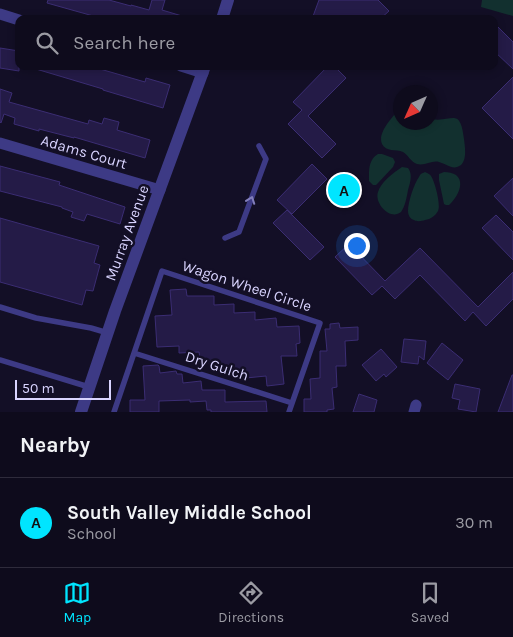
<!DOCTYPE html>
<style>
body{margin:0;font-family:Karla,sans-serif;background:#171425;color:#f1f3f6}
.compass{position:absolute;left:393px;top:85px;width:45px;height:45px;border-radius:50%;background:#0e0b1c;box-shadow:0 2px 8px #0003;rotate:225deg}
.scale{position:absolute;left:15px;bottom:12px;width:96px;box-sizing:border-box;padding-left:5px;border:2px solid #d9d4ff;border-top:0;font-size:14px;line-height:18px;white-space:nowrap;color:#d9d4ff;-webkit-text-stroke:4px #130f26;paint-order:stroke}
.you{position:absolute;left:356px;top:245px;width:18px;height:18px;margin:-12px;border:4px solid #fff;border-radius:50%;background:#1a73e8;box-shadow:0 0 0 8px #1a73e833}
.badge{display:grid;place-items:center;width:32px;height:32px;border-radius:50%;background:#00e5ff;color:#111;font-size:16px;font-weight:700}
.pin{position:absolute;translate:-50% -50%;border:2px solid #fff;box-shadow:0 1px 5px #0006}
.list{margin:0;padding:0;list-style:none}
h2{display:flex;justify-content:space-between;align-items:center;height:65px;margin:0;padding:0 20px;font-size:21px}
h2 small{font-size:16px;font-weight:400;color:#9b9ba3}
.list li{display:grid;grid-template-columns:32px 1fr auto;gap:15px;align-items:center;box-sizing:border-box;height:90px;padding:0 20px;border-top:1px solid #2e2b3b}
.list b{display:block;font-size:19px;white-space:nowrap}
.list p{margin:0;font-size:16px;white-space:nowrap;color:#9b9ba3}
.list em{font-size:16px;font-style:normal;color:#9b9ba3}
.icon{flex:none;width:28px;height:28px;fill:none;stroke:currentColor;stroke-width:2;stroke-linecap:round;stroke-linejoin:round}
.map{position:relative;flex:none;width:513px;height:412px;overflow:hidden}
.search{position:absolute;background:#0e0b1c;box-shadow:0 2px 8px #0003;left:15px;right:15px;top:15px;height:55px;display:flex;align-items:center;gap:12px;box-sizing:border-box;padding:0 18px;border-radius:10px;color:#9b9ba3;font-size:19px}
.sheet{height:155px;background:#0e0b1c}
nav{display:flex;justify-content:space-around;align-items:center;box-sizing:border-box;height:70px;border-top:1px solid #2e2b3b;background:#0e0b1c;font-size:14px;color:#9b9ba3}
nav a{display:grid;justify-items:center;gap:2px}
nav .on{color:#00e5ff}
.map>svg:first-child{display:block}
.green{fill:#12302f}
.building{fill:#241b47;stroke:#3b2d73}
.lines{fill:none;stroke-linecap:round;stroke-linejoin:round}
.service{stroke:#3d3a85;stroke-width:5.5}
.minor{stroke:#3d3a85;stroke-width:11}
.tertiary{stroke:#3d3a85;stroke-width:12}
.oneway{stroke:#837fbc}
.labels{text-anchor:middle;dominant-baseline:central;stroke-width:5;stroke-linejoin:round;paint-order:stroke}
.street-label{font-size:15px;fill:#d9d4ff;stroke:#130f26}
</style>
<div class="map">
<svg width="513" height="412" viewBox="0 0 513 412">
<rect width="100%" height="100%" fill="#130f26"/>
<!-- green -->
<path class="green" d="M482 0H513V16L481 7Z
M400 109V122H430L431 119C452 123 460 106 464 139 465 147 467 159 461 165 453 171 447 164 439 162 432 160 425 166 417 164 411 162 408 155 403 152 396 149 386 152 382 144 377 133 393 116 400 109Z
M378 154H382L393 158 395 162 393 167 378 183 376 185H373L369 181C369 171 368 160 378 154Z
M402 167 408 168C413 174 410 183 408 190 407 196 405 207 401 212 390 221 374 203 378 192 381 182 393 173 402 167Z
M425 172C428 174 429 173 431 176 435 182 441 205 438 211 435 216 431 219 425 220 422 221 417 222 414 220 410 219 408 215 408 211 408 202 414 184 419 177 421 173 421 174 425 172Z
M444 172C448 172 453 173 456 175 466 183 456 199 449 205H446L444 204 439 180V174Z"/>
<!-- building -->
<path class="building" d="M48 0H109L131 6V5L149 10 152 0H165L162 10 182 16V19H104L47 3Z
M319 0H378L389 11 380 19H312Z
M494 23 513 42V69L494 51Z
M0 48 19 51V71L0 68Z
M36 66H100V69L145 82 146 78 170 85 163 108 103 90V89L36 69Z
M328 66H334L346 78 308 116 336 144 322 158 288 124 302 110 293 102Z
M513 77V139L482 108Z
M0 89 12 93 9 102 88 124 89 120 102 124 104 118 119 122 117 130 150 140 145 158 74 137V138L39 129V131L14 124 15 118 4 114 1 123 0 122Z
M312 164 327 179 292 214 277 200Z
M0 166 60 182 59 185 125 207 120 224 87 214 84 221 71 217 73 212 62 208V207L0 191Z
M513 178V216L494 196Z
M287 210 324 247 310 260 273 223Z
M496 215 513 232V260L482 228Z
M0 218 99 246 94 263 100 265 93 291 86 290 82 305 0 282Z
M349 244 385 281 420 248 478 307 513 272V299L486 326 473 312 465 321 420 275 395 299 382 286 372 295 335 257Z
M186 289 187 296H214V305L234 304V313L255 312V320L276 318 277 327 299 326 300 343 296 344 297 356H281L284 384 267 386 266 376 246 378 245 372 222 373 221 362 204 363V358H200L199 352 179 353V346L157 347 155 316 172 315 170 290Z
M339 323 340 328 358 327V340L345 341 346 366H336L337 387 332 388 334 409 327 410V412H304V399H311L310 379 320 378V351H327L325 329H330V324Z
M404 339 426 341 424 360 419 356 418 364 401 362Z
M442 343 463 360 448 380 427 363Z
M381 349 397 367 386 377 384 374 376 381 362 365Z
M158 365 159 366 160 373 176 371 177 374H182L183 383 201 381 202 390H225V402L266 401 267 412H211V410H207L206 401 190 402V400L159 401V412H130V400H145L143 366Z
M512 375H513V412H498Z
M455 384 480 389 476 412 458 409 460 400 452 398Z
M359 394 377 400 374 412H353Z"/>
<g class="lines">
<!-- service -->
<path class="service" d="M225 238 239 232 266 159 259 146
M0 307 36 318 91 328 108 333
M134 353 292 403
M0 360 89 387
M114 412 162 271 320 323 289 412"/>
<!-- minor -->
<path class="minor" d="M0 14 19 20
M181 66 203 73
M0 143 160 190
M414 412 416 405"/>
<!-- tertiary -->
<path class="tertiary" d="M222 19 228 0
M81 412 115 311 205 66"/>
</g>
<!-- one-way arrows -->
<defs><path id="oneway-chevron" d="M-2-3.5L2.5 0L-2 3.5" fill="none" stroke-width="1.6" stroke-linecap="round" stroke-linejoin="round" transform="scale(1.25)"/></defs>
<use class="oneway" href="#oneway-chevron" transform="translate(251 200) rotate(-70)"/>
<g class="labels">
<!-- street labels -->
<g class="street-label">
<text transform="translate(84 152) rotate(16)">Adams Court</text>
<text transform="translate(127 233) rotate(-70)">Murray Avenue</text>
<text transform="translate(247 286) rotate(18)">Wagon Wheel Circle</text>
<text transform="translate(217 366) rotate(18)">Dry Gulch</text>
</g>
</g>
</svg>
<svg class="compass" viewBox="-18 -18 36 36"><path d="M0-13l5 13h-10z" fill="#e53935"/><path d="M0 13l5-13h-10z" fill="#9b9ba3"/></svg>
<div class="scale">50 m</div>
<div class="you"></div>
<div class="pin badge" style="left:344px;top:190px">A</div>
<div class="search"><svg class="icon" aria-label="search" viewBox="0 0 24 24"><circle cx="10" cy="10" r="6"/><path d="M15 15l6 6"/></svg>Search here</div>
</div>
<section class="sheet">
<h2>Nearby<small></small></h2>
<ul class="list">
<li><span class="badge">A</span><div><b>South Valley Middle School</b><p>School</p></div><em>30 m</em></li>
</ul>
</section>
<nav>
<a class="on"><svg class="icon" aria-label="map" viewBox="0 0 24 24"><path d="M3 6l6-2 6 2 6-2v14l-6 2-6-2-6 2zM9 4v14M15 6v14"/></svg>Map</a>
<a><svg class="icon" aria-label="directions" viewBox="0 0 24 24"><path d="M12 3l9 9-9 9-9-9zM9 14v-3h6M13 9l2 2-2 2"/></svg>Directions</a>
<a><svg class="icon" aria-label="saved" viewBox="0 0 24 24"><path d="M7 4h10v16l-5-4-5 4z"/></svg>Saved</a>
</nav>
